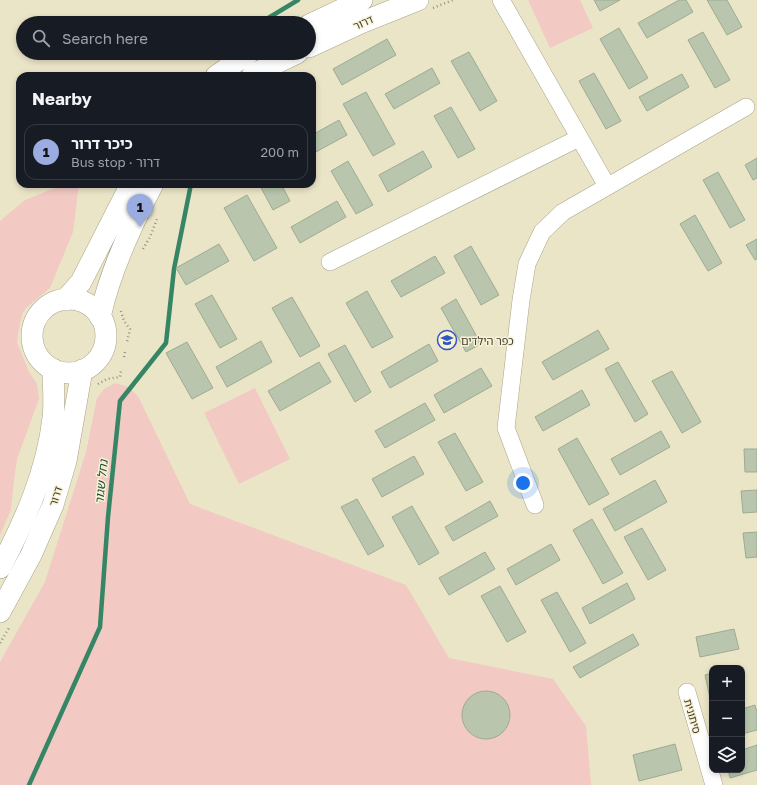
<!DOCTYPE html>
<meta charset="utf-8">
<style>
body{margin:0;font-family:"Golos Text","Noto Sans Hebrew",sans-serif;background:#242831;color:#f1f3f6}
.controls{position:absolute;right:12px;bottom:12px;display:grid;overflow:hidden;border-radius:8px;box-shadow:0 2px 6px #0003}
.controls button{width:36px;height:36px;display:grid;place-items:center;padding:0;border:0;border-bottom:1px solid #363941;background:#171b24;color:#f1f3f6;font:20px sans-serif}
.you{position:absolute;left:523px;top:483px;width:14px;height:14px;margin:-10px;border:3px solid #fff;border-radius:50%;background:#1a73e8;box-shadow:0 0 0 6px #1a73e833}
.badge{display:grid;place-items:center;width:26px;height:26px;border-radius:50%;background:#9aace0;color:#111;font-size:13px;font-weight:700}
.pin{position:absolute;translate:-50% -33px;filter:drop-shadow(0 1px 2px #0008)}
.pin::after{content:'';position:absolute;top:21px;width:14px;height:12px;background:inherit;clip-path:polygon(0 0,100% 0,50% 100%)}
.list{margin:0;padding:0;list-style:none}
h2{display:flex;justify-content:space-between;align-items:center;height:52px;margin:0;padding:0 16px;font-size:17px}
h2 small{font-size:13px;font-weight:400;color:#9ea1a6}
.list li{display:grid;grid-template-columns:26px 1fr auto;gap:12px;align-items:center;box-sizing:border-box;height:56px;margin:0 8px 8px;padding:0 8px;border:1px solid #363941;border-radius:12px}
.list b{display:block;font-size:15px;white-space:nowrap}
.list p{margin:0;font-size:13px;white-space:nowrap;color:#9ea1a6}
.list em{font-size:13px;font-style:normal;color:#9ea1a6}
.icon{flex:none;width:22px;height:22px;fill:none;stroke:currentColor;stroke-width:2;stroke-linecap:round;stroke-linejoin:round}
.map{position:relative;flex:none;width:757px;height:785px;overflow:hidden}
.search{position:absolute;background:#171b24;box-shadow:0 2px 6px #0003;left:16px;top:16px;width:300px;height:44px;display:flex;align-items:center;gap:10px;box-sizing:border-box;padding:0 14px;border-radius:22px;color:#9ea1a6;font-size:15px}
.panel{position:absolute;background:#171b24;box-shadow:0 2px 6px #0003;left:16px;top:72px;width:300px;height:116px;border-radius:12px}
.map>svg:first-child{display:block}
.green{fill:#f2c9c3}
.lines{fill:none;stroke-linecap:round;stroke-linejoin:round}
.stream{stroke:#368666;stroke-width:4.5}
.building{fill:#b9c6ad;stroke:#9dab92}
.minor-casing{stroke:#a9a388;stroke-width:18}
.tertiary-casing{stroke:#a9a388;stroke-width:22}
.path{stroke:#97927e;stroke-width:2.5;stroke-dasharray:1 3;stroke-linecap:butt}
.minor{stroke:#fff;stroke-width:17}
.tertiary{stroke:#fff;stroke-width:21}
.labels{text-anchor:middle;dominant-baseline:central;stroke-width:3;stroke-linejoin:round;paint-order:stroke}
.street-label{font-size:11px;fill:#3d3a2f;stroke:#f8f2d5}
.poi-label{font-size:11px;fill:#3d3a2f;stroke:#f8f2d5;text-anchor:start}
.water-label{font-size:12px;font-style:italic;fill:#1b4a37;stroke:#f8f2d5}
</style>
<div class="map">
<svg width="757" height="785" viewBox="0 0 757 785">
<rect width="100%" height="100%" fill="#ebe5c8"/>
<!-- green -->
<path class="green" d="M528 0H580L593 28 550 48Z
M65 184H79L73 232 50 288 27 307 23 312 20 322 17 342 29 372 37 384 39 399 17 459 14 480 11 510 0 535V221L25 200Z
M115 383 128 387 138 396 190 504 406 585 449 658 553 679 586 726 591 785H0V662L45 582 86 452 97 398 104 389Z
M255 388 290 459 239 484 204 413Z"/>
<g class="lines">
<!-- stream -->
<path class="stream" d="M260 23 298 0
M29 785 100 627 108 517 120 401 166 343 174 269 191 184"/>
</g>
<!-- building -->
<path class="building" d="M594 0H620L600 11Z
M679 0H686L693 12 647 38 638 23Z
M707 0H727L742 27 727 35Z
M619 28 648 78 629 89 600 39Z
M703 32 730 80 715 88 688 40Z
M387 39 396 55 342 85 333 69Z
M469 52 497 101 480 111 451 61Z
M432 68 440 83 394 109 385 94Z
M594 73 621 121 606 129 579 81Z
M682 74 689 87 647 111 639 97Z
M366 92 395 144 373 156 343 104Z
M451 107 475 149 458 158 434 116Z
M339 120 347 135 312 154V135Z
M423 151 432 167 388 192 379 175Z
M757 158V178L753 180 745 165Z
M348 161 373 205 356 214 331 171Z
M718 172 745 220 730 228 703 180Z
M259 184H281L290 201 273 210Z
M247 195 277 248 254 261 224 208Z
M337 201 346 217 300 243 291 227Z
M695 215 722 263 708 271 680 224Z
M757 239V259L755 260 746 245Z
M219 244 229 261 186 285 176 268Z
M471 246 499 295 481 305 454 256Z
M435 256 445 273 401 297 391 281Z
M367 291 393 337 372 348 346 303Z
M212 295 237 339 220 348 195 304Z
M292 297 320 346 300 357 272 308Z
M456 299 481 344 466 352 441 308Z
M598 330 609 349 553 380 542 362Z
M261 341 272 362 227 387 216 367Z
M187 342 213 388 192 399 166 353Z
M429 344 438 361 390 388 381 372Z
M345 345 371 392 355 402 328 354Z
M319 362 331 382 280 411 268 391Z
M618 362 648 414 635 422 605 369Z
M481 368 492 386 444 413 434 395Z
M672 371 701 422 682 433 652 381Z
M582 390 590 405 543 431 535 417Z
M425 403 435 420 385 448 375 431Z
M661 431 670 447 620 475 611 459Z
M455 433 483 482 466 491 438 442Z
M577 438 609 494 589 505 558 449Z
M744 449H757V472H745Z
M414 456 424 474 382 497 372 479Z
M655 480 667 502 615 531 603 509Z
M757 490V512L743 513 741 491Z
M357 499 384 546 368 555 341 507Z
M490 501 498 516 453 541 445 527Z
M412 506 439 553 419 565 392 517Z
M592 519 623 573 603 584 573 530Z
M642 528 666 570 648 580 624 537Z
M757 532V557L746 558 743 533Z
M551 544 560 560 516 585 507 569Z
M485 552 495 569 449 595 439 578Z
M627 583 635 599 590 624 582 608Z
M500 586 526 632 507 642 481 596Z
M557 592 586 643 570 652 541 600Z
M734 629 739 649 700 657 696 637Z
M633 634 639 645 580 678 573 667Z
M712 673V697L710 698 705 675Z
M462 715a24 24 0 1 1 48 0a24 24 0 1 1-48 0Z
M755 705 757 712V730L742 734V709Z
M675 744 682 770 639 781 633 755Z
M757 745V770L730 778 728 770H742V750Z"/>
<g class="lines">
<defs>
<path id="minor" d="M501 0 607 186
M330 262 579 138
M535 505 506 428 521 300 527 264 542 232 563 212 746 107
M687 692 714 785"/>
<path id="tertiary" d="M309 25 362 0
M309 47 363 22 418 0
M216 76 249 53
M252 76 260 71 297 53
M32 336a37 37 0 1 1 74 0a37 37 0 1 1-74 0Z
M65 300 81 282 131 184
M100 317C110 271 131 226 153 184
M0 568C25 521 47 471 53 418 55 402 53 385 53 369
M0 612 31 555 53 505 66 461 82 370"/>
</defs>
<!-- minor casing -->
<use href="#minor" class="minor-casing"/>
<!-- tertiary casing -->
<use href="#tertiary" class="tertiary-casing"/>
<!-- path -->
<path class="path" d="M433 8 453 0
M143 249 150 237 157 219
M121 311 124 321 130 329 127 342
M124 357 125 352
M98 384 107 379 120 377 121 371
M0 643 9 628"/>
<!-- minor -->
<use href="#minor" class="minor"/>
<!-- tertiary -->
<use href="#tertiary" class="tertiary"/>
</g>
<!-- icons -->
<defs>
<symbol id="school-ring" viewBox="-11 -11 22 22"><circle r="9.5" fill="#f8f2d5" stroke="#3055c5" stroke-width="1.5"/><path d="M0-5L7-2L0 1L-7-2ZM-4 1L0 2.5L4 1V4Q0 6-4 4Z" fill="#3055c5"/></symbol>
</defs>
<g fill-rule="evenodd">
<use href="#school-ring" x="436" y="329" width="22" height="22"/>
</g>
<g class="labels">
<!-- street labels -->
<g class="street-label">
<text transform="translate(363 22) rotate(-24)">דרור</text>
<text transform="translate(55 496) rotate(-72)">דרור</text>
<text transform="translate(693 716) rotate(74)">סיתונית</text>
</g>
<!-- poi labels -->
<g class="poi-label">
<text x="461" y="340">כפר הילדים</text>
</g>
<!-- water labels -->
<g class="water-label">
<text transform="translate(101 482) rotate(-84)">נחל שגור</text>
</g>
</g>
</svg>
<div class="controls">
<button>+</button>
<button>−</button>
<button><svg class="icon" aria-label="layers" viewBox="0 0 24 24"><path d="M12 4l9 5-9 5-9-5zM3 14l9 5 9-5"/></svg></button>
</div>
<div class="you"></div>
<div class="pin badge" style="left:140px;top:227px">1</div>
<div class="search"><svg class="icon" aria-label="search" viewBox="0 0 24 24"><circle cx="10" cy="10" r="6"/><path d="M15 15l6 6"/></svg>Search here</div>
<section class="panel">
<h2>Nearby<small></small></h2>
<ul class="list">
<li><span class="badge">1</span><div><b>כיכר דרור</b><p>Bus stop · דרור</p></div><em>200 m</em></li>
</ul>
</section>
</div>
